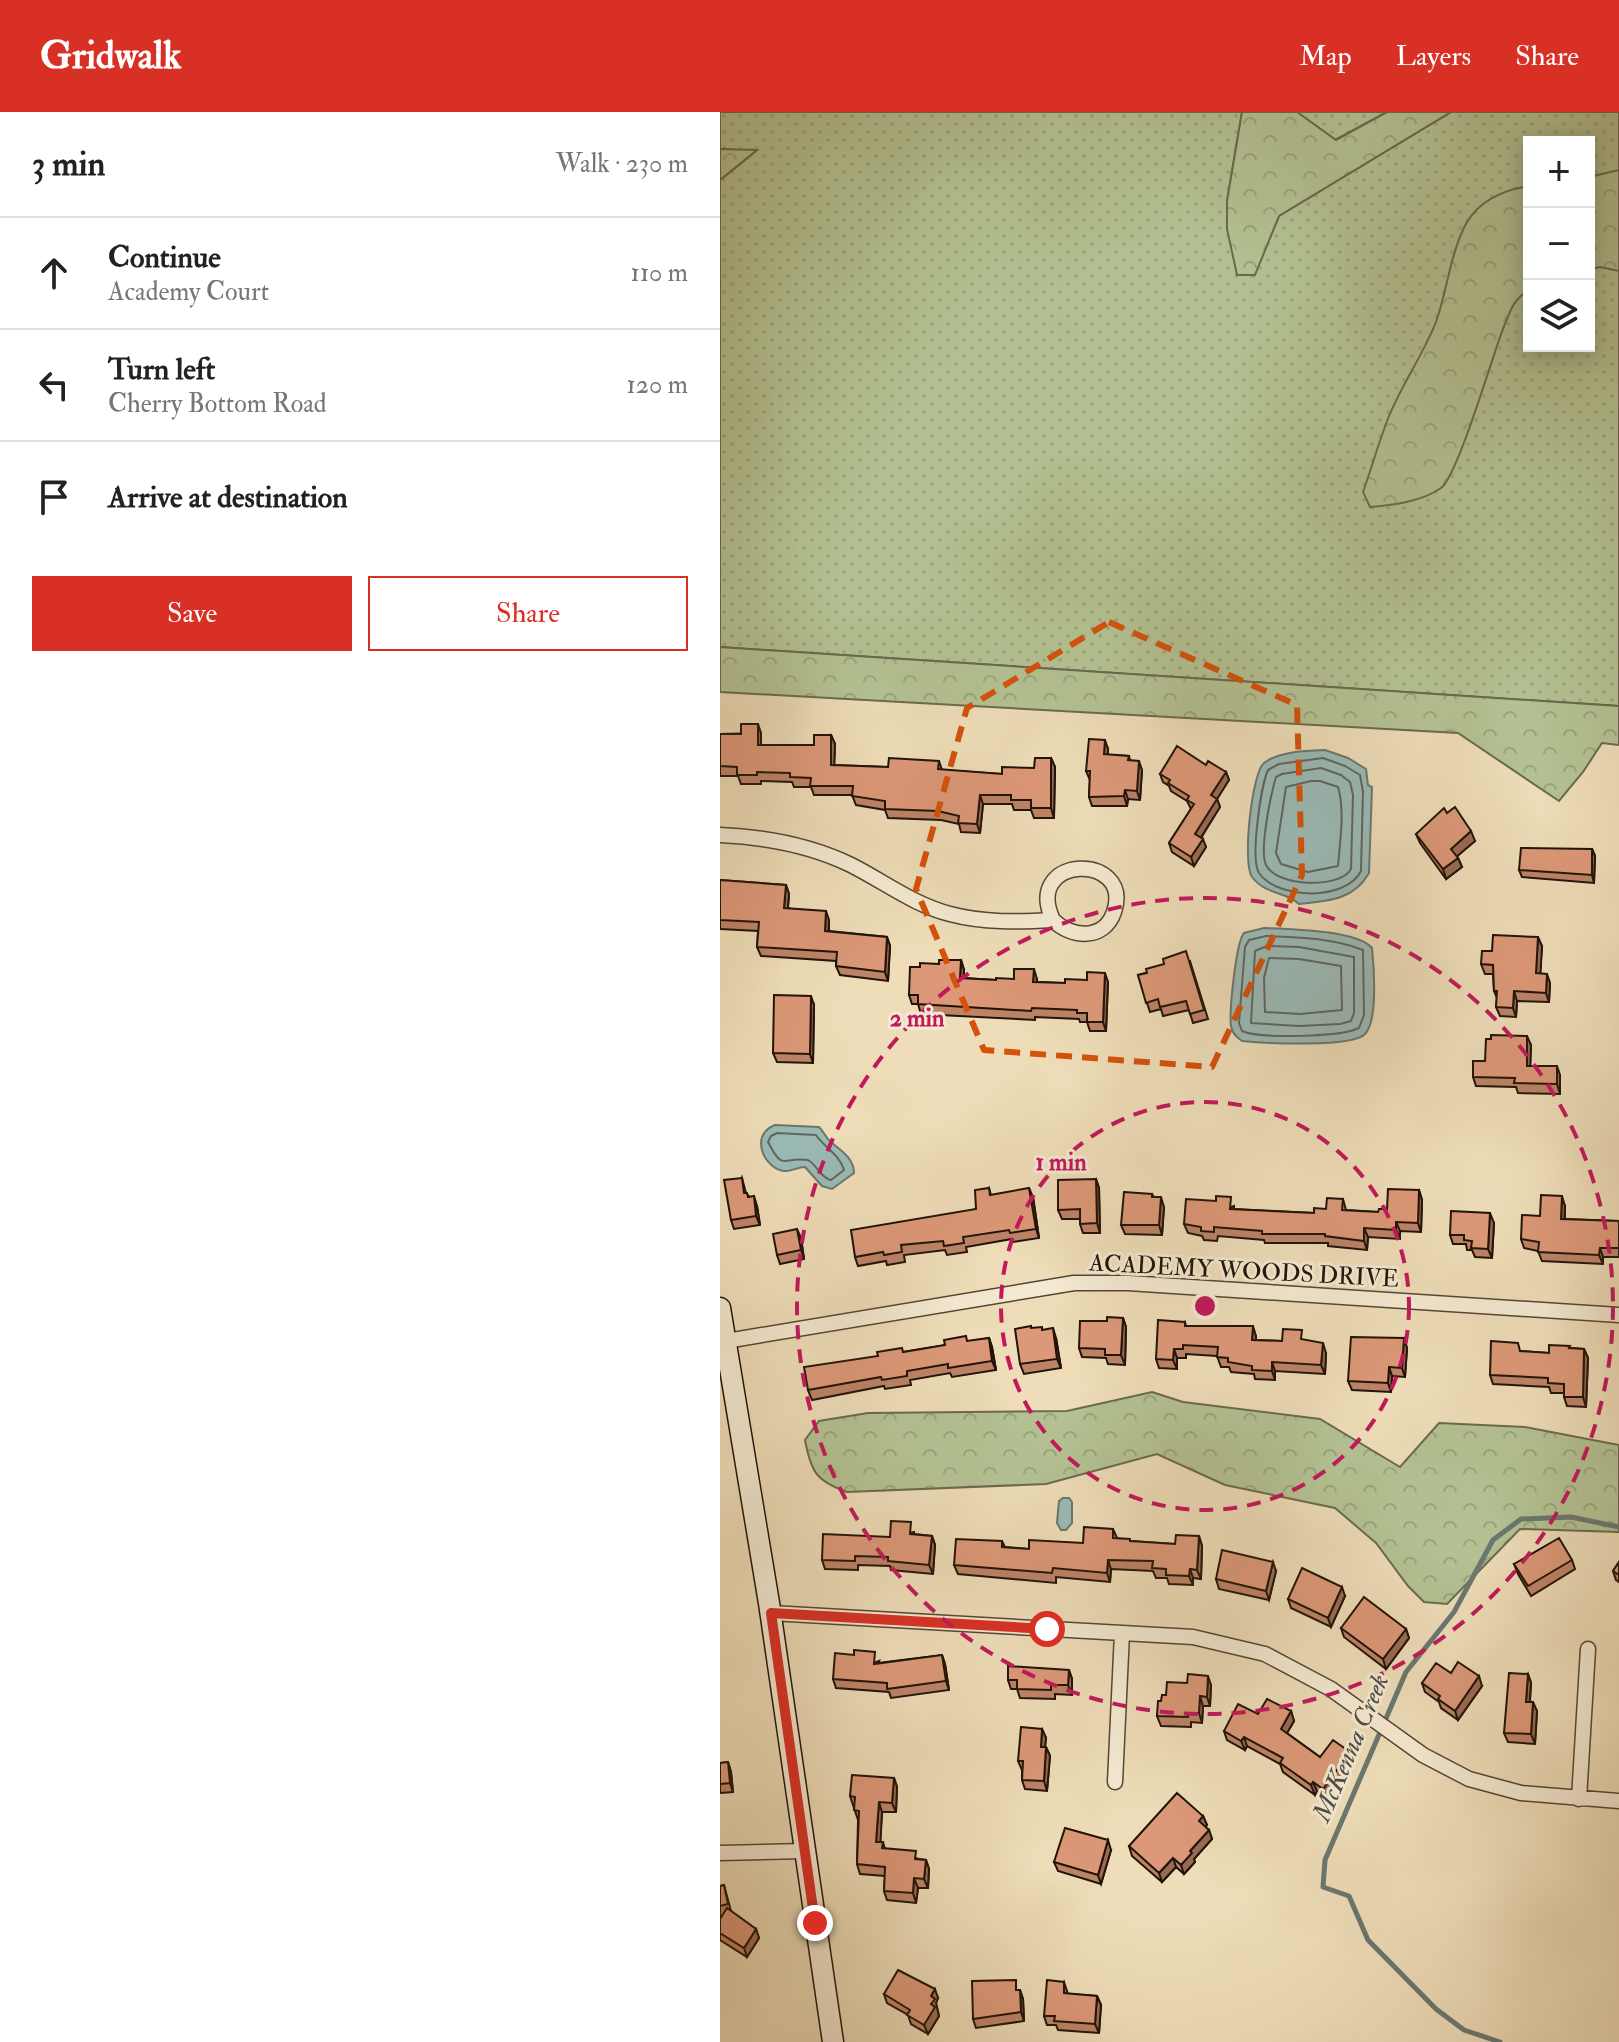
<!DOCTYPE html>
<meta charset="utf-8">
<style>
body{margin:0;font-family:"IM FELL Double Pica",serif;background:#f2f2f2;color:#222}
.controls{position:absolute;right:24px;top:24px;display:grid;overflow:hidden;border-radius:0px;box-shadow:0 4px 20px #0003}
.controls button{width:72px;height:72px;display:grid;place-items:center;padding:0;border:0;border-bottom:2px solid #e0e0e0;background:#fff;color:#222;font:40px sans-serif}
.stop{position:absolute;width:24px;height:24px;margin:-18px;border:6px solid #d93025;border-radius:50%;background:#fff}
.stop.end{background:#d93025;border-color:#fff;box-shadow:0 2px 8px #0008}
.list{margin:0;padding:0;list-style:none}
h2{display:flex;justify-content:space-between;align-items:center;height:104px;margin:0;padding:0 32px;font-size:34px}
h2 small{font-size:26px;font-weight:400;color:#767676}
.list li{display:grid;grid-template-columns:52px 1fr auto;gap:24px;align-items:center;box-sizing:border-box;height:112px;padding:0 32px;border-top:2px solid #e0e0e0}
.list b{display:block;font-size:30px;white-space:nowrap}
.list p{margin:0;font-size:26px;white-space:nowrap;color:#767676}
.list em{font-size:26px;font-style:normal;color:#767676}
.actions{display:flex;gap:16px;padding:24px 32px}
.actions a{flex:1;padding:18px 0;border:2px solid #d93025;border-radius:0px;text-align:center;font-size:28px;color:#d93025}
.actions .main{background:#d93025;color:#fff}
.icon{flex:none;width:44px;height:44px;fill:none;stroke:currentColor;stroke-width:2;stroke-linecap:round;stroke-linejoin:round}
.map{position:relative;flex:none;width:899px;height:1930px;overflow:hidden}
header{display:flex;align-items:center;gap:48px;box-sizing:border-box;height:112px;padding:0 40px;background:#d93025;color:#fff}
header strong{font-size:38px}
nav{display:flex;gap:44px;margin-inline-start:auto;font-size:28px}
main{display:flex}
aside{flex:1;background:#fff}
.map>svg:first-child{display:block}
.green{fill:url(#green-dots);stroke:#6a6a4e;stroke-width:2;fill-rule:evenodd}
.forest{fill:url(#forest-crowns);stroke:#6a6a4e;stroke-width:2}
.water{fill:#9bbab6;stroke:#6a7771;stroke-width:2}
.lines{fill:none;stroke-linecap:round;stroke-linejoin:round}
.shore{stroke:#5e6660;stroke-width:2}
.stream{stroke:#6a7771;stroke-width:5}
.minor-casing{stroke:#544635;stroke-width:17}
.secondary-casing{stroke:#211309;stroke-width:23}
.minor{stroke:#f4e9d1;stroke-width:14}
.secondary{stroke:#f4e9d1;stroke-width:20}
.wall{fill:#bd8367;stroke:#211309;stroke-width:2}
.shaded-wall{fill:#9a6a54;stroke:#211309;stroke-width:2}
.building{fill:#dc9878;stroke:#211309;stroke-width:2}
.route{stroke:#d93025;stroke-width:10}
.marked{fill:none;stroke:#d4520c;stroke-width:6;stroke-dasharray:16 10;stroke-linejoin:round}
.ring{fill:none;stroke:#c2185b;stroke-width:4;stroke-dasharray:14 10}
.labels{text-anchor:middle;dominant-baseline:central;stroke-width:6;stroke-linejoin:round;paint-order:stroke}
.street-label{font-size:24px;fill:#211309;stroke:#f4e9d1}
.water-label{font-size:26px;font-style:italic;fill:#4c4d46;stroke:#f4e9d1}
.centre{fill:#c2185b;stroke:#f4e9d1;stroke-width:4}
.ring-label{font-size:24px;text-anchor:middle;font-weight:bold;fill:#c2185b;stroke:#f4e9d1;stroke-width:6;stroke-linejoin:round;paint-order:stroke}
</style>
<header>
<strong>Gridwalk</strong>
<nav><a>Map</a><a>Layers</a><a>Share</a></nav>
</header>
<main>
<aside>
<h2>3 min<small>Walk · 230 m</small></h2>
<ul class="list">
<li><svg class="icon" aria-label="ahead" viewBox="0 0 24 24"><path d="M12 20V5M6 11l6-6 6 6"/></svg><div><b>Continue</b><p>Academy Court</p></div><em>110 m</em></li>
<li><svg class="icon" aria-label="left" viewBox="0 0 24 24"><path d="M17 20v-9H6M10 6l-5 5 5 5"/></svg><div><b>Turn left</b><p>Cherry Bottom Road</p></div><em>120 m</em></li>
<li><svg class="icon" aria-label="arrive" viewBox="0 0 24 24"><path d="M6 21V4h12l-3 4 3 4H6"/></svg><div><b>Arrive at destination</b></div></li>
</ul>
<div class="actions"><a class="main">Save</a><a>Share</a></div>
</aside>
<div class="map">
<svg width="899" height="1930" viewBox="0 0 899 1930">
<defs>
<pattern id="green-dots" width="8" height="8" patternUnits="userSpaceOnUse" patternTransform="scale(2)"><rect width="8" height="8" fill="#b4c293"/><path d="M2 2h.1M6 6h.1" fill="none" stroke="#9aa67d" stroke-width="1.8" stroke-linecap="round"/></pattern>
<pattern id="forest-crowns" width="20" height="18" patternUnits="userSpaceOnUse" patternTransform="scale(2)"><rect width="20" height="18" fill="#b4c293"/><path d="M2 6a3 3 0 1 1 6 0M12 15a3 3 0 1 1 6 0" fill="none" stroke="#9aa67d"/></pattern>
</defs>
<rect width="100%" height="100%" fill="#eeddb8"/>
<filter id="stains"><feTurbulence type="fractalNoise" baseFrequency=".0025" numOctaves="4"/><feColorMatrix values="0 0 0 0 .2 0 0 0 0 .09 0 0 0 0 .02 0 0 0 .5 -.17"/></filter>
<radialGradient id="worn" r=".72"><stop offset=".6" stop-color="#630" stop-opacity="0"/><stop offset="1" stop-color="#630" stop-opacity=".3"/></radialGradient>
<!-- green -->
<path class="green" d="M0 0H522L507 89V117L534 163 559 104 731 0H899V594L0 535V68L36 39 0 37ZM809 30H869V234H809Z
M577 0H667L615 28Z"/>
<!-- forest -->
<path class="forest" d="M522 0H577L616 28 667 0H731L559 104 535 163H517L507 117V89Z
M0 37 37 38 0 68Z
M899 58V159L880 155 869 157V65Z
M809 74V178C793 187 790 200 783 217 772 245 738 363 721 376 701 390 673 393 650 395L643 380C652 355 659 329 669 304 682 272 703 243 716 210 727 179 731 138 747 110 761 87 784 78 809 74Z
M0 535 899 594V633L882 631 863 660 839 689 738 621 0 580Z
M432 1280 463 1290 600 1307 680 1355 719 1311 805 1315 899 1333V1420L800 1417 727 1492 704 1490 688 1474 656 1431 615 1396 505 1373 437 1342 326 1372 127 1380C96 1369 91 1360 85 1328L99 1309 148 1301 347 1299Z"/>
<!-- water -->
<path class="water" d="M605 638 628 646 646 657 648 673 652 675 649 761C634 788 608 789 579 792 566 779 547 784 532 765 522 751 532 660 544 651 559 639 586 639 605 638Z
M544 816C568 817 637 818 652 836 654 855 658 909 645 922 632 936 543 931 522 929 516 925 512 921 511 914 509 900 516 830 524 821Z
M55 1013 99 1015C104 1020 106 1026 111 1030 121 1039 134 1046 134 1061L112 1077 102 1074 85 1055C78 1055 72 1059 66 1059 45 1059 28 1023 55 1013Z
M343 1386H349L352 1390V1411L346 1418H341L337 1411 339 1389Z"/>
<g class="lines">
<!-- shore -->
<path class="shore" d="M603 646 625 654 640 663 643 680 641 759C626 789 558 788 539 761 530 747 541 673 548 658L559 652Z
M601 656 621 663 630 670 633 683 631 757C620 777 557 775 546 753 539 738 551 682 556 665L562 662Z
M591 669H600L618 675C625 699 620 729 618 754L588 760 561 752 556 741 566 675Z
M546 824C577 825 614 826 643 838L644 903 639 916C622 925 539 927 522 919L519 911 525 835 529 828Z
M547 834 579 835 634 845V901L631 909 620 912 579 914 531 911 535 839Z
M549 846 579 847 621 854 622 898 580 902 545 900 544 866Z
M57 1021 96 1023C104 1035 120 1043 124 1058L111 1068C101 1066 97 1053 88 1048 62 1044 64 1061 48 1030L51 1024Z"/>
<!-- stream -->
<path class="stream" d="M780 1930 744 1918 716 1897 648 1828 629 1784 603 1775 605 1748 686 1560 734 1500 773 1428 801 1407 851 1405 899 1415"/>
<defs>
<path id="minor" d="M0 723C45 725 90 733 131 753 163 769 194 793 230 802 264 811 298 810 333 808 351 826 384 829 394 800 414 740 302 742 333 808
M0 1230 354 1171H408L899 1203
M51 1501 473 1525 545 1542 611 1577 703 1643 749 1667 801 1681 899 1689
M395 1670 402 1521
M859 1687 868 1537
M0 1741 84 1739"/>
<path id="secondary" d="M0 1196 49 1491 113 1930"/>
</defs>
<!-- minor casing -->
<use href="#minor" class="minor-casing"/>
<!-- secondary casing -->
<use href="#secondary" class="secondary-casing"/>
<!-- minor -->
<use href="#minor" class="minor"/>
<!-- secondary -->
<use href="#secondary" class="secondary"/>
</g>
<!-- wall -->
<path class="wall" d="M41 621V633H94L111 623 115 632 114 653 168 655 219 649 222 658 282 662 314 656 331 646 335 655 334 706H314L311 698H294L292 692H263L260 721 241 720 239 712 221 708 168 706 165 698 136 693 132 683H94L91 675H74L72 670 41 669V672H21L18 664H0V622Z
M388 637V643L409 644 410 648 422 658 420 688 408 687 407 694H372L369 685 370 668 366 659Z
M486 653 506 660 509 668 497 687 500 695 481 726 486 735 474 754 452 740 449 731 471 697 467 689 451 679 449 674 443 670 440 662Z
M727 701 755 729 737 744 742 755 726 767 700 731 696 722Z
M872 737 875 744 874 771 802 765 799 758Z
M0 768 66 773 69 782 68 796 109 808V819L167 825 170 834 168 869 120 863 116 854V849L41 844 37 835 38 819 0 817Z
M822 834 820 861 830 871 829 890 797 889 796 905 780 904 776 895 777 886 774 879 773 862H765L761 852 772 839Z
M241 848 244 858V866L276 868 317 867V870L345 871 388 870 386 919H370L367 910H360L359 907 315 905V908L201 902 198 892H192L189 883 200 855Z
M470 849 488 907 473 911 469 898 443 904 441 897 430 900 418 863Z
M94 893 93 951 57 950 53 941Z
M811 933 810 954 840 963V982L798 981 796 975 756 974 753 965 765 949Z
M22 1066 26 1081 37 1094 40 1113 14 1117 11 1108Z
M376 1067 379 1076 380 1121H363L360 1112V1107H342L338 1098Z
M269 1076 271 1083 313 1085 319 1126 293 1130 292 1127 246 1135 247 1140 227 1143 225 1138 184 1143 185 1150 167 1153 166 1149 138 1154 135 1145 256 1097Z
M699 1078 702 1088 701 1120 680 1119V1127L648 1125 647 1138 608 1134V1131H545L544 1128 498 1124 497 1129 484 1128 482 1124 468 1121 464 1112 514 1094V1097L594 1101 606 1097 623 1087 626 1098 658 1100 667 1097Z
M432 1082 434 1085 444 1095 442 1123 405 1122 401 1113Z
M845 1094V1107L899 1109V1145H883V1152L822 1149 818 1139 804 1136 801 1127 820 1104Z
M774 1111 772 1146 755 1145 752 1138H747L746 1132H733L730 1123Z
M81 1126 84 1147 60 1152 57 1143Z
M403 1206 406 1215 405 1253 388 1252 386 1246 362 1245 359 1236 387 1209Z
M465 1210 466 1214 536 1224V1228L562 1229 585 1228 606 1241 605 1262 555 1259V1268L535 1267 534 1262 511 1260 509 1255H501L497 1244 466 1242V1246H457V1257L439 1256 436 1247Z
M312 1216 336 1226 341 1256 304 1262 300 1252Z
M269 1226 272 1235 276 1258 232 1265 230 1261 190 1268 191 1273 165 1277 164 1274 92 1288 88 1278 183 1240Z
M684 1226 687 1236 685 1265 672 1264 671 1280 632 1278 628 1269Z
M850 1236 864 1237 868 1246 866 1295 847 1294 844 1285V1281H831L829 1275 773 1272 770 1263 801 1239 829 1241Z
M393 1417 397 1426 411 1429 455 1432 479 1424 482 1434 481 1467 473 1466V1473L449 1472 447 1466H436L433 1459 391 1457 390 1470 336 1465V1471L238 1462 234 1453 282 1429 285 1435 309 1437 363 1431Z
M194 1420V1422L212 1424 215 1433 213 1462 171 1458 170 1454 138 1453V1458L105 1457 102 1448 170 1425Z
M852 1448 855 1457 811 1484 798 1462 794 1452Z
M899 1450V1470L896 1468 893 1459Z
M556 1459 549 1488 499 1477 496 1467Z
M625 1484 611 1515 571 1496 568 1487Z
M621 1516 686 1517 689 1526 666 1557 624 1525Z
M222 1543 225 1552 229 1578 171 1586 169 1580 116 1576 113 1567 159 1549 158 1551Z
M349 1558 352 1567V1583L335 1582V1587L300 1586 297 1577H291L288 1568Z
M731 1561 762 1574 738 1608 721 1596 719 1590 705 1580 702 1571Z
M808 1562 811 1571 810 1590 817 1599 815 1632 788 1630 784 1621Z
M491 1573 490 1594H483L482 1611 471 1610V1615L441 1614 437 1604 441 1589 446 1583Z
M571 1599 574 1609 567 1621 600 1645 630 1640 633 1649 606 1686 597 1679 595 1683 563 1660 560 1652 527 1634 525 1638 507 1628 504 1619 538 1602Z
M322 1617 326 1626 325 1635H326L330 1644 327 1679 305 1677 302 1668V1658L298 1649Z
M8 1650 11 1660 13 1680 0 1681V1651Z
M174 1666 177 1675 176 1700H162L160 1730H163L165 1737 199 1747 206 1748 209 1757 208 1776H198L196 1791 167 1788 164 1779 165 1764 140 1762 137 1752 138 1708 130 1684Z
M483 1704 487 1713 485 1715 489 1718 492 1727 474 1747 475 1750 464 1762 456 1755 442 1770 412 1744 409 1734Z
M391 1738 381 1772 338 1759 334 1750Z
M4 1773 11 1799 36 1817 39 1826 27 1845 0 1828V1807L2 1804H0V1774Z
M344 1870 348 1882 377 1884 381 1893 379 1921 338 1918 336 1913H327L324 1904Z
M299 1878H300L303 1887 304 1909 256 1916 253 1907Z
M164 1882 218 1886 216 1891 219 1904 208 1922 191 1912 188 1903 167 1891Z"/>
<!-- shaded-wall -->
<path class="shaded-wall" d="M38 612 41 621V642L38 633Z
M111 623 115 632 114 662 111 653Z
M385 628 388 637 387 652 384 642Z
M331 646 335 655 334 706 331 696Z
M419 649 422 658 420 688 417 679Z
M506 660 509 668 497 687 500 695 478 730 475 722 491 683Z
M405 678 408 687 407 694 404 684Z
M260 683 263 692 260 721 257 712Z
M751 719 755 729 735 746 731 737Z
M483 727 486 735 474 754 471 745Z
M872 737 875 744 874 771 872 763Z
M738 746 742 755 726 767 723 757Z
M66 773 69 782 67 805 64 796Z
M106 799 109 808 108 828 105 819Z
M167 825 170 834 168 869 165 860Z
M818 825 822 834 820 870 816 861Z
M241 848 244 858 243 875 240 866Z
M314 857 317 867 316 879 313 870Z
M385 861 388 870 386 919 383 910Z
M827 862 830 871 829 890 826 881Z
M794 879 797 889 796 905 793 896Z
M91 884 94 893 93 951 90 942Z
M807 924 811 933 810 963 807 954Z
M837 954 840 963V982L837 972Z
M376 1067 379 1076 380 1121 377 1111Z
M309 1076 313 1085 319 1126 316 1117Z
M699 1078 702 1088 701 1120 698 1111Z
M34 1084 37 1094 40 1113 36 1104Z
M842 1084 845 1094 844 1116 841 1107Z
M441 1085 444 1095 442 1123 439 1113Z
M770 1101 774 1111 772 1146 768 1137Z
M676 1110 680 1119V1127L676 1118Z
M644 1116 648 1125 647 1138 644 1129Z
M77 1117 81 1126 84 1147 81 1138Z
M880 1136 883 1145V1152L879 1143Z
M403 1206 406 1215 405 1253 401 1243Z
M533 1214 536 1224 535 1237 532 1228Z
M333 1216 336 1226 341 1256 337 1247Z
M269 1226 272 1235 276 1258 272 1249Z
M684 1226 687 1236 685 1265 682 1256Z
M603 1231 606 1241 605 1262 601 1253Z
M454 1237 457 1246V1257L453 1248Z
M864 1237 868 1246 866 1295 863 1285Z
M552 1250 555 1259V1268L552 1259Z
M669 1255 672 1264 671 1280 668 1271Z
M212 1424 215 1433 213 1462 209 1453Z
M479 1424 482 1434 481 1467 477 1458Z
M388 1448 391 1457 390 1470 387 1461Z
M553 1450 556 1459 549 1488 546 1479Z
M470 1457 473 1466V1473L469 1464Z
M622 1475 625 1484 611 1515 608 1506Z
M686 1517 689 1526 666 1557 663 1547Z
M222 1543 225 1552 229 1578 226 1569Z
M349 1558 352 1567V1583L348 1573Z
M808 1562 811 1571 809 1599 806 1590Z
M488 1564 491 1573 490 1594 487 1585Z
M759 1564 762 1574 738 1608 735 1599Z
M480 1584 483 1594 482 1611 479 1601Z
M813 1590 817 1599 815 1632 811 1622Z
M571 1599 574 1609 564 1626 561 1617Z
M322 1617 326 1626 324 1644 321 1635Z
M524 1625 527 1634 525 1638 521 1629Z
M326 1635 330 1644 327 1679 324 1669Z
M630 1640 633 1649 606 1686 603 1677Z
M8 1650 11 1660 13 1680 10 1671Z
M174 1666 177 1675 176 1700 172 1691Z
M593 1670 597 1679 595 1683 591 1673Z
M159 1690 162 1700 160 1739 156 1730Z
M483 1704 487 1713 482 1718 479 1709Z
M489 1718 492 1727 474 1747 475 1750 464 1762 461 1753 470 1739Z
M388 1728 391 1738 381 1772 378 1763Z
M453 1746 456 1755 442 1770 439 1761Z
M206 1748 209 1757 208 1776 204 1767Z
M194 1766 198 1776 196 1791 193 1781Z
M36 1817 39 1826 27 1845 24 1836Z
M215 1877 218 1886 216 1891 219 1904 208 1922 204 1913 211 1892V1884Z
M300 1878 303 1887 304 1909 301 1900Z
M377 1884 381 1893 379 1921 375 1912Z"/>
<!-- building -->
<path class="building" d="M21 612H38V633H94V623H111V653L168 655 169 646 219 649 218 657 282 662V655L314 656 315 646H331V696H311V688H291V683H260L257 712 238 711 239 704 218 699 165 697V689L132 684 133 674H90L91 666 70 665V661L37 660V663H17V655L0 654V622H21Z
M369 627 385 628 384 642 409 644 408 648 419 649 417 679 405 678 404 684 369 685 370 659H366Z
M457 634 486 653 488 649 506 660 491 683 497 687 475 722 483 727 471 745 449 731 474 692 467 688 469 684 448 671 450 668 440 662Z
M735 695 751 719 731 737 738 746 723 757 696 722 724 696 727 701Z
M801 736 872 737V763L799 758Z
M0 768 66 773 64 796 106 799 105 819 167 825 165 860 116 854 117 840 37 835 39 810 0 808Z
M773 823 818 825 816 861 827 862 826 881 794 879 793 896 776 895 777 879H774L773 853 761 852 762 839H772Z
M466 839 484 898 470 902 466 889 440 895 438 887 426 891 418 863 427 861 426 857 444 852 443 847Z
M219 848H241L240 866 276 868V866L294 867V857H314L313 870 345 871V867L367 868V860L385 861 383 910H367V901H357V898L312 896 311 899 198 892V883H189L190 855H200V851L219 852Z
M54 883 91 884 90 942 53 941Z
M771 923 807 924V954H837V972L794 971 795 966 753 965V949H765L766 927H771Z
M22 1066 24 1081H27L28 1085 34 1084 36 1104 11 1108 4 1068Z
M376 1067 377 1111 360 1112V1097L338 1098V1068Z
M269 1076 270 1083 309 1076 316 1117 290 1121 289 1118 243 1125 244 1131 224 1134 223 1129 181 1133 182 1140 164 1143 163 1140 135 1145 131 1118 256 1097 255 1078Z
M668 1077 699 1078 698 1111 676 1110V1118L644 1116V1129L605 1124V1122H542V1119L494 1115V1120L481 1119V1115L464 1112 466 1087 496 1089V1084L511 1085 510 1097 594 1101V1096L606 1097 607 1086 623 1087 622 1098 658 1100 659 1097H667Z
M404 1080 432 1082V1085H441L439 1113H401Z
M821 1083 842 1084 841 1107 899 1109V1136H880L879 1143 818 1140 819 1130 801 1127 802 1103 820 1104Z
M731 1099 770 1101 768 1137 751 1136 752 1129 744 1128V1123H730Z
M77 1117 81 1138 57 1143 53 1122Z
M387 1205 403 1206 401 1243H385V1237L359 1236 360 1209H387Z
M438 1208 465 1210V1214H533L532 1228 562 1229 563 1217 582 1218 581 1227 603 1231 601 1253 552 1250V1259L532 1258V1254L508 1250V1246L497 1245 498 1235 463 1233V1237H454L453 1248 436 1247Z
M311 1214V1216L322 1215V1218L333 1216 337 1247 300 1252 295 1217Z
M246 1224 247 1229 269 1226 272 1249 228 1256V1252L187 1259V1264L162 1268 161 1265 88 1278 84 1255 158 1244 157 1240 182 1236 183 1240 225 1233 224 1228Z
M631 1225 684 1226 682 1256 669 1255 668 1271 628 1269Z
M771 1229 798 1231 800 1239 829 1241V1233L850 1234 849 1236 864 1237 863 1285H844V1272L828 1271V1266L770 1263Z
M171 1409 191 1410 190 1422 212 1424 209 1453 168 1449V1445L135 1444V1449L102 1448 103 1422 170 1425Z
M364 1415 393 1417V1426L410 1427V1429L455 1432 456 1423 479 1424 477 1458 470 1457 469 1464 446 1463V1457L432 1456 433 1449 388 1448 387 1461 333 1456 332 1461 234 1453 236 1427 282 1429V1435L309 1437V1428L363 1431Z
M839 1426 852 1448 808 1474 794 1452Z
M502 1438 553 1450 546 1479 496 1467Z
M899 1450V1463L893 1459Z
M582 1456 622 1475 608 1506 568 1487Z
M644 1485 686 1517 663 1547 621 1516Z
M134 1538 155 1540 154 1552 222 1543 226 1569 167 1577V1571L113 1567 115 1541 134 1543Z
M738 1550 759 1564 735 1599 718 1587 720 1584 702 1571 716 1551 731 1561Z
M288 1554 349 1558 348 1573H331V1578L297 1577V1568H288Z
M789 1561 808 1562 806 1590H813L811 1622 784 1621Z
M468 1562 488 1564 487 1585 480 1584 479 1601H468V1605L437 1604 438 1589H441L442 1583H446L447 1570 467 1571Z
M547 1587 571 1599 561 1617 600 1645 613 1628 630 1640 603 1677 593 1670 591 1673 560 1651 563 1646 524 1625 521 1629 504 1619 518 1592 538 1602Z
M301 1615 322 1617 321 1635H326L324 1669 302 1668 303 1649H298Z
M8 1650 10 1671 0 1672V1651Z
M132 1663 174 1666 172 1691 159 1690 156 1730H163L162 1736 196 1739 195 1747 206 1748 204 1767 194 1766 193 1781 164 1779 165 1755 137 1752 139 1699 134 1698 135 1685 130 1684Z
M457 1681 483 1704 479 1709 489 1718 470 1739 472 1741 461 1753 453 1746 439 1761 409 1734Z
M345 1716 388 1728 378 1763 334 1750Z
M4 1773 8 1792 0 1794V1774Z
M7 1796 36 1817 24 1836 0 1821V1807Z
M178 1858 215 1877 211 1884 215 1887 211 1892 215 1895 204 1913 187 1903 190 1898 164 1882Z
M296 1868V1878H300L301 1900 253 1907 252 1869Z
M327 1868 344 1870V1881L377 1884 375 1912 334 1909 335 1904H324Z"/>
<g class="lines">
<!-- route -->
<path class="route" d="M95 1811 51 1501 327 1517"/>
</g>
<!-- marked area -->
<path class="marked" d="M389 510 577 593 582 763 492 955 264 938 196 777 247 596Z"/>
<!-- distance rings -->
<g class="ring">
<circle cx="485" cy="1194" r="204"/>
<circle cx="485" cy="1194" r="408"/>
</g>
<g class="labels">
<!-- street labels -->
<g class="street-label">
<text transform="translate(524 1159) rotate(3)">ACADEMY WOODS DRIVE</text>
</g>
<!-- water labels -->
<g class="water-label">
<text transform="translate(631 1636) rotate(-67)">McKenna Creek</text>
</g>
</g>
<circle cx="485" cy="1194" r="12" class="centre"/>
<g class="ring-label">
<text x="197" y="914">2 min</text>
<text x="341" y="1058">1 min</text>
</g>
<rect width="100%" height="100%" filter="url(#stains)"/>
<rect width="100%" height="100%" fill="url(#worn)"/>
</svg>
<div class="controls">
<button>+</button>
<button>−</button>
<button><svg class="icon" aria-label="layers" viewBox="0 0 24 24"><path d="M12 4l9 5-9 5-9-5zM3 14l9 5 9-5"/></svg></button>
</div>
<div class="stop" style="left:327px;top:1517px"></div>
<div class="stop end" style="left:95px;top:1811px"></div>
</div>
</main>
